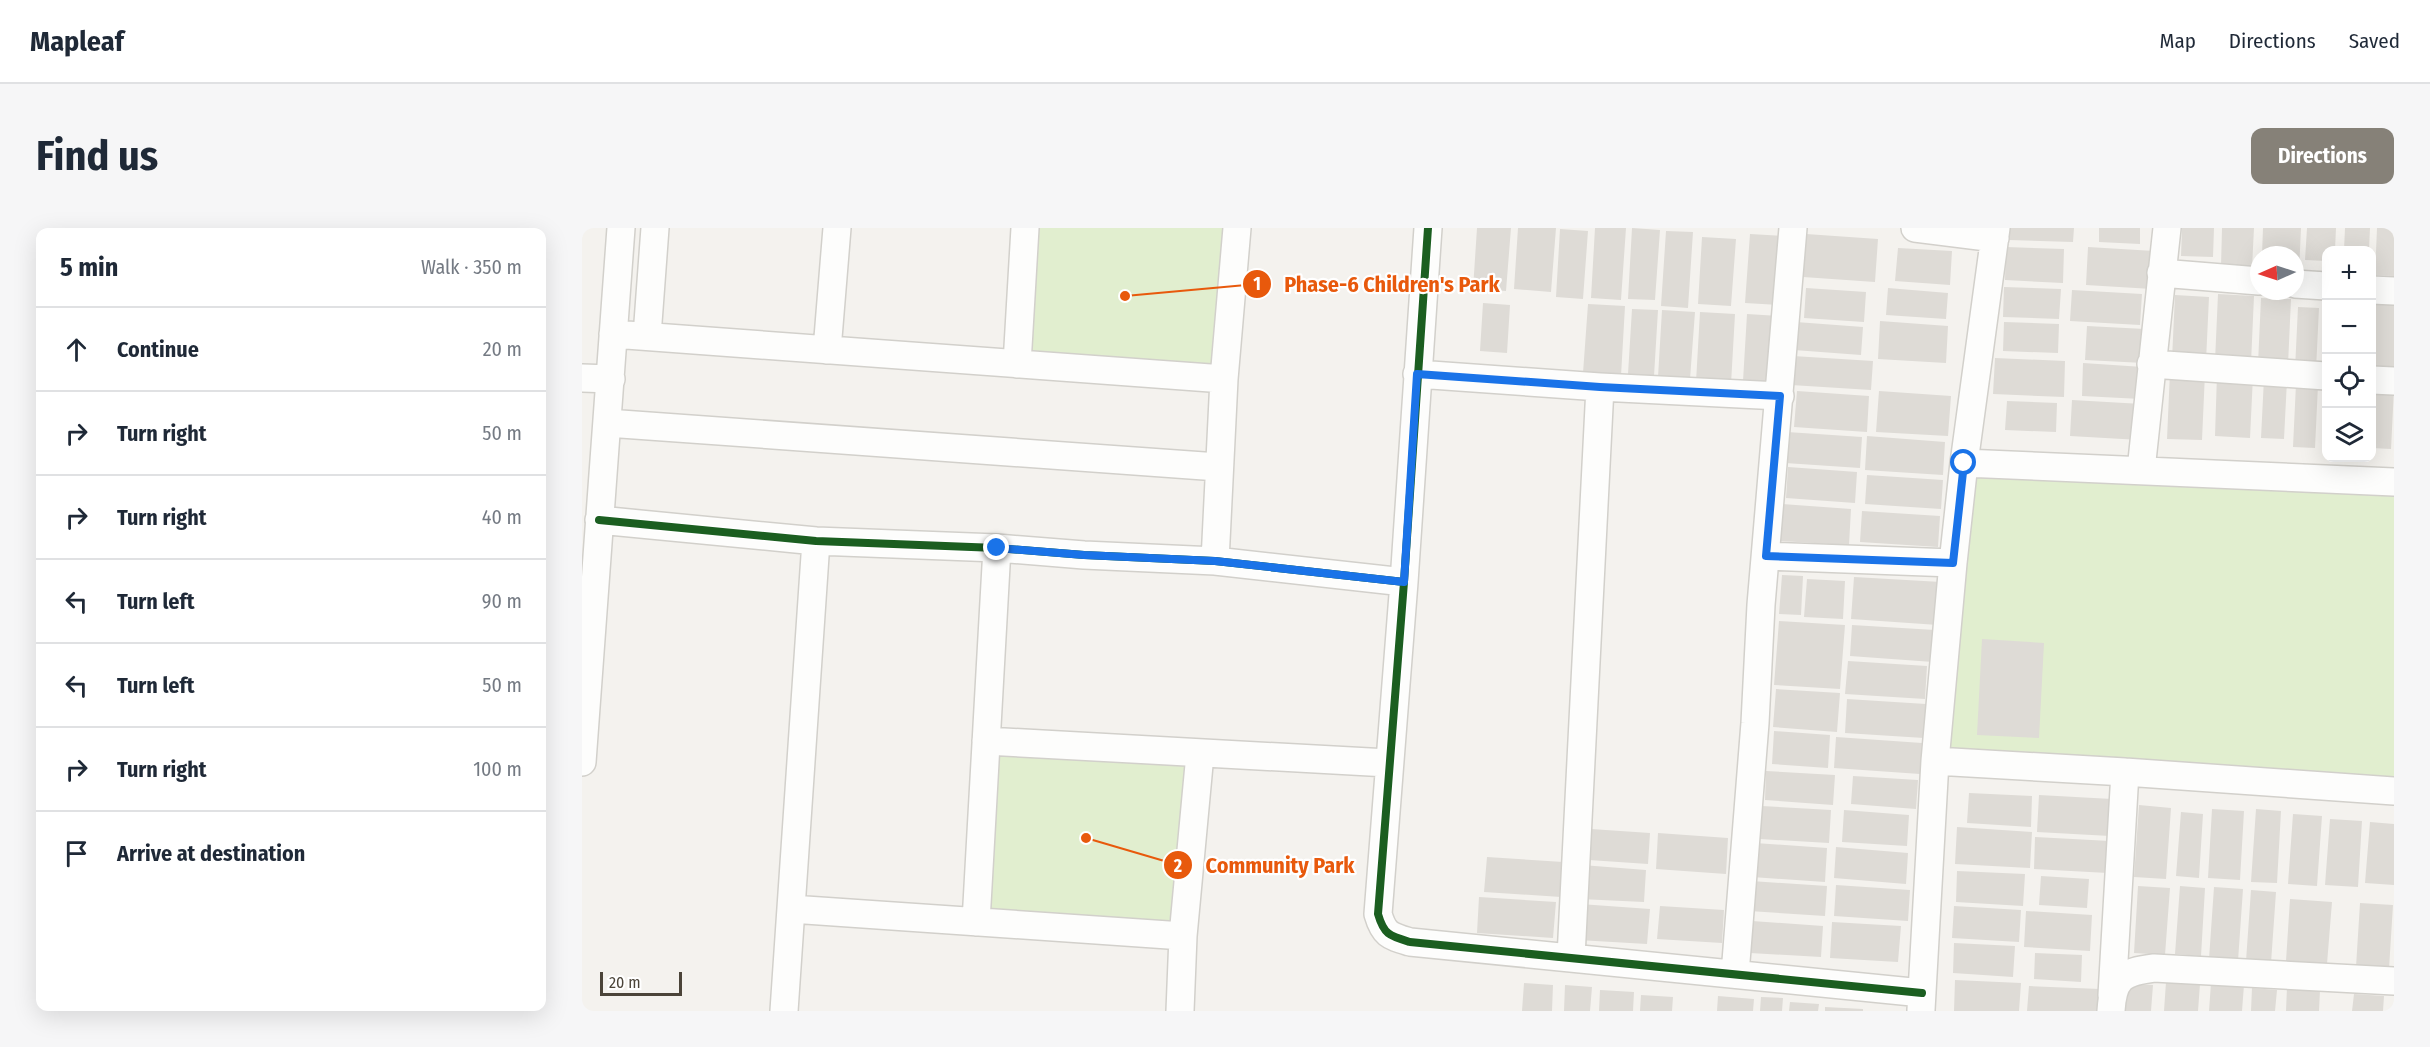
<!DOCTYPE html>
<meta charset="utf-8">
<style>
body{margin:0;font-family:"Fira Sans Condensed",sans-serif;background:#f6f6f7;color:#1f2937}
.controls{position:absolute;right:18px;top:18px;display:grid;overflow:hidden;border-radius:12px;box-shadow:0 6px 24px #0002}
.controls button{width:54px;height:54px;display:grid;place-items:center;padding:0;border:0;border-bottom:2px solid #e0e1e3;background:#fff;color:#1f2937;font:30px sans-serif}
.compass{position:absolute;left:1668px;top:18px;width:54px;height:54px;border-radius:50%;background:#fff;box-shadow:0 6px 24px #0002;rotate:267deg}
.scale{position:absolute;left:18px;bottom:15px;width:82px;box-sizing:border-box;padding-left:6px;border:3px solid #4b4439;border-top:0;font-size:16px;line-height:21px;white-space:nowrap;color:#4b4439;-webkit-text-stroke:4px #fff;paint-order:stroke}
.stop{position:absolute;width:18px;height:18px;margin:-14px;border:4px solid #1a73e8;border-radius:50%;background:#fff}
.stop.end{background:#1a73e8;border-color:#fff;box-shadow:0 2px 6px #0008}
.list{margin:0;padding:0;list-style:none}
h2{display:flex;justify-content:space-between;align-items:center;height:78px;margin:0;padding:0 24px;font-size:26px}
h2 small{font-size:20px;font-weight:400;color:#747a83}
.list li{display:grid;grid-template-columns:39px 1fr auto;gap:18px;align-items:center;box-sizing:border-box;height:84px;padding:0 24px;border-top:2px solid #e0e1e3}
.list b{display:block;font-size:22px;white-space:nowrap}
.list em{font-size:20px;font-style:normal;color:#747a83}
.icon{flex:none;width:33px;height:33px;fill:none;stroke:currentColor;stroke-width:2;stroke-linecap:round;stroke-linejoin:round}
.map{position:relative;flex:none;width:1812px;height:783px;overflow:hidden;border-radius:12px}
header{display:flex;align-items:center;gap:36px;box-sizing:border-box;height:84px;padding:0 30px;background:#fff;border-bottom:2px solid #e0e1e3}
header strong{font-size:28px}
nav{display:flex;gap:33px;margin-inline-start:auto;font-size:21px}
.intro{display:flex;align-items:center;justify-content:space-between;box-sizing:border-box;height:144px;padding:0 36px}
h1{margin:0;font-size:42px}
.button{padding:15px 27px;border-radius:12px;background:#868178;color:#fff;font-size:21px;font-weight:700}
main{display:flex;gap:36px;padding:0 36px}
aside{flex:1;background:#fff;border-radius:12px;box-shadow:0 6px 24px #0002}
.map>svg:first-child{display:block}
.green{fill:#e1eecf}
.building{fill:#dedbd6}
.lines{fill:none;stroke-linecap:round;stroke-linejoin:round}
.minor-casing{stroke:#d2d0cb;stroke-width:30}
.minor{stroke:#fdfdfc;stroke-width:27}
.cycleway-casing{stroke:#fff;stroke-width:11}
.cycleway{stroke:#1b5e20;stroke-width:8}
.route{stroke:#1a73e8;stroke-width:8}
.leader{fill:none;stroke:#e8590c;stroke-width:2}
.callout-dot{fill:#e8590c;stroke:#fff;stroke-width:2}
.mark-label{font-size:18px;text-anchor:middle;font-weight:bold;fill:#fff}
.callout-label{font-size:22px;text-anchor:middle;font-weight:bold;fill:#e8590c;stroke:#fff;stroke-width:4.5;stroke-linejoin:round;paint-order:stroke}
</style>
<header>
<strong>Mapleaf</strong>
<nav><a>Map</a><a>Directions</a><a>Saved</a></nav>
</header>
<div class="intro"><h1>Find us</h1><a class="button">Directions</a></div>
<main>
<aside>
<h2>5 min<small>Walk · 350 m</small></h2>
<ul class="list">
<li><svg class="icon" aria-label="ahead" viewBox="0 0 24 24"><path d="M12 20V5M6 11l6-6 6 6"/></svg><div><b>Continue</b></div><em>20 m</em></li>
<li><svg class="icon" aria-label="right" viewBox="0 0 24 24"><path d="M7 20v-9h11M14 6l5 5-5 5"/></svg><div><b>Turn right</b></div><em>50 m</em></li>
<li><svg class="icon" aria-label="right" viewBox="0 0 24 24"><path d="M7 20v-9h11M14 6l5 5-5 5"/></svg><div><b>Turn right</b></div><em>40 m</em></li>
<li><svg class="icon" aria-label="left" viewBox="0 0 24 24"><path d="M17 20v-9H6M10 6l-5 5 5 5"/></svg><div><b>Turn left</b></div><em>90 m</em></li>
<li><svg class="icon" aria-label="left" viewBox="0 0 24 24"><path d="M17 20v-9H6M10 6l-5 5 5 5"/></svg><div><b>Turn left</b></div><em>50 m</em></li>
<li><svg class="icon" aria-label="right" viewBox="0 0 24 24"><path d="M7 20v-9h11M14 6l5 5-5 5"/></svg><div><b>Turn right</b></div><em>100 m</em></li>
<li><svg class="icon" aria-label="arrive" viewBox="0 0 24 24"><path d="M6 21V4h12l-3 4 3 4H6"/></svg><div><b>Arrive at destination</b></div></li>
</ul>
</aside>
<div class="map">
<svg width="1812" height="783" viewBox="0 0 1812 783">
<rect width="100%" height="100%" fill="#f4f2ee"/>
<!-- green -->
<path class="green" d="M443 0H654L638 151 435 136Z
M1382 235 1812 257V563L1358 528Z
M404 513 618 526 601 708 394 694Z"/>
<!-- building -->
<path class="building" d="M895 0H929L924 63 891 61Z
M936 0H974L969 64 932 61Z
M1013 0H1044L1039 72 1009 70Z
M1050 0 1078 2 1073 72 1046 71Z
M1427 0H1492L1491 14 1427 12Z
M1517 0H1558V16L1517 14Z
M1600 0H1632L1631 29 1599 28Z
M1640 0H1672L1670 40 1639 39Z
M1681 0H1719L1717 44H1713V27H1680Z
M1725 0H1754L1753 22H1744V33L1723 32Z
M1763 0H1788L1787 22H1762Z
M1795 0H1812V48L1793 47Z
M978 1 1006 3 1001 71 974 69Z
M1084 3 1111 4 1106 80 1079 78Z
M1168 6 1202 8 1197 77 1163 75Z
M1224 6 1296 11 1293 54 1221 49Z
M1120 9 1154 11 1149 78 1116 76Z
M1424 19 1482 21 1481 55 1423 52Z
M1506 19 1572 23 1570 61 1504 57Z
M1316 20 1370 23 1368 57 1313 53Z
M1422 59 1479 61 1477 91 1421 89Z
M1224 60 1284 64 1282 94 1222 90Z
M1306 60 1366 65 1364 91 1304 87Z
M1490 62 1560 66 1558 97 1488 93Z
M1636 66 1672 68 1669 135 1633 133Z
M1593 67 1627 69 1624 133 1590 131Z
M1679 70 1709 71 1706 137 1676 136Z
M901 75 928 77 925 125 898 123Z
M1006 76 1043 78 1039 148 1001 145Z
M1791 76 1812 77V147L1790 146Z
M1716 79 1737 80 1734 142 1713 141Z
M1050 81 1076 82 1072 148 1046 146Z
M1080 82 1113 84 1108 151 1076 149Z
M1118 84 1153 86 1149 156 1114 154Z
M1165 86 1197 88 1193 155 1161 153Z
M1298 93 1366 98 1364 135 1296 131Z
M1214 94 1281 99 1279 127 1212 122Z
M1422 94 1477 96 1476 125 1421 123Z
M1505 98 1563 101 1562 135 1503 132Z
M1211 128 1291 133 1289 162 1209 157Z
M1413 130 1483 133 1482 169 1411 166Z
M1501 135 1561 139 1559 171 1500 168Z
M1588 144 1623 145 1620 212 1585 211Z
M1635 146 1671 148 1668 210 1633 208Z
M1682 150 1705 152 1702 211 1679 210Z
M1714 156 1736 157 1733 220 1711 219Z
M1743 157H1744V219L1740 218Z
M1790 160 1812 161 1809 221 1790 220Z
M1215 163 1287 168 1285 204 1212 199Z
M1297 163 1369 168 1366 208 1294 204Z
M1490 172 1560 176 1558 212 1488 208Z
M1425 173 1475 175 1474 204 1423 202Z
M1205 204 1280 209 1278 240 1203 235Z
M1285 208 1363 214 1361 247 1283 242Z
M1206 239 1275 244 1273 275 1204 270Z
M1285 247 1361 252 1359 281 1283 276Z
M1200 276 1269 281 1267 317 1198 313Z
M1280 283 1358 288 1356 319 1278 314Z
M1200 347 1221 348 1219 387 1197 386Z
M1272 349 1359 354 1356 397 1269 391Z
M1225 351 1263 353 1261 391 1222 389Z
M1197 393 1263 397 1258 461 1192 457Z
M1270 397 1353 402 1351 434 1268 428Z
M1400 411 1462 415 1457 510 1395 507Z
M1266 433 1345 438 1343 471 1263 466Z
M1194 461 1258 465 1255 504 1191 499Z
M1265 471 1344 476 1342 510 1263 505Z
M1192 503 1248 507 1246 540 1190 536Z
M1254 509 1340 515 1338 546 1252 540Z
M1184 543 1253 547 1251 577 1183 572Z
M1271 548 1336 552 1334 581 1269 576Z
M1387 565 1450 568 1449 599 1385 595Z
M1457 567 1530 571 1528 608 1455 604Z
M1557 577 1589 580 1584 651 1552 649Z
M1180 578 1249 582 1247 615 1178 611Z
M1630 581 1662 583 1658 652 1626 650Z
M1674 581 1699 583 1695 655 1669 654Z
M1262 582 1327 587 1325 618 1260 614Z
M1599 584 1621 586 1617 650 1594 648Z
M1711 586 1740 588 1735 658 1706 656Z
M1748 591 1780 593 1776 659 1743 657Z
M1788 594 1812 596V657L1783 655Z
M1375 599 1450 604 1448 640 1373 636Z
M1009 601 1068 605 1066 636 1007 632Z
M1076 605 1146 610 1144 646 1074 641Z
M1453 609 1528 613 1526 645 1452 641Z
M1173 615 1245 620 1243 654 1170 649Z
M1254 619 1326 625 1324 656 1252 650Z
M905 629 981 634 979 669 902 664Z
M1000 637 1064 642 1062 674 998 671Z
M1375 643 1443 646 1441 678 1374 674Z
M1459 648 1507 651 1505 680 1457 677Z
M1169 653 1245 658 1243 688 1167 683Z
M1254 657 1328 662 1326 693 1252 688Z
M1556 658 1588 660 1583 727 1552 725Z
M1598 658 1623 660 1619 728 1593 726Z
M1632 659 1661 661 1656 733 1627 731Z
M1669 662 1694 664 1689 735 1664 733Z
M897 669 974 674 971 710 895 705Z
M1708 671 1750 674 1745 736 1704 733Z
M1778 675 1811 677 1807 741 1774 739Z
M998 676 1068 681 1065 716 996 712Z
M1078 678 1142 682 1140 715 1075 711Z
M1372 678 1439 682 1437 714 1370 710Z
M1444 683 1510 687 1508 723 1442 719Z
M1170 693 1241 698 1239 729 1168 725Z
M1250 694 1319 698 1316 734 1248 730Z
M1372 715 1433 718 1431 749 1371 745Z
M1453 725 1500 727 1499 754 1452 751Z
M1373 752 1439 755 1437 783H1372Z
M1584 754 1618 756 1616 783H1582Z
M942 755 971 757 970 783H940Z
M1544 755 1571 757 1569 783H1542Z
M1629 755 1662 757 1660 783H1627Z
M983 757 1010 759 1008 783H982Z
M1447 758 1518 761 1517 783H1445Z
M1705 759 1738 762 1737 783H1704Z
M1670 760 1695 762 1693 783H1669Z
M1018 762 1052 764 1051 783H1017Z
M1772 766 1802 768 1801 783H1770Z
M1059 767 1091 769 1090 783H1058Z
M1136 768 1172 771 1171 783H1135Z
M1179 769 1201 770 1200 783H1178Z
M1208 774 1237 776 1236 783H1207Z
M1243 779 1281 781V783H1243Z"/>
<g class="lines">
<defs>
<path id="minor" d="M846 0 822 354 796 686C802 707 808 708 828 714L1340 765
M1333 0 1413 10
M1579 45 1677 53
M1713 56 1744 58
M1790 62 1812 63
M31 106 642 151
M65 108 73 0
M245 122 255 0
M435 136 443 0
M1569 136 1744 148
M835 146 1018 159 1198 168
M0 150 29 151
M1790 152 1812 153
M25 195 636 239
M1382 235 1812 254
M1559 242 1585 0
M17 292 234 313 415 320 502 327 633 333 822 354
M1184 328 1371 335
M633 333 642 151 655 0
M404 513 806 535
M1353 533 1543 544 1812 563
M0 534 39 0
M209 681 601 708
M394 694 415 320
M989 729 1018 159
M1153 746 1173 495 1179 377 1211 0
M1530 767 1543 544
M1339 782 1353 533 1371 335 1382 235 1414 0
M202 783 234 313
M598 783 601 708 618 526
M1529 783C1531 750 1540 744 1572 740L1812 753"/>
</defs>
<!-- minor casing -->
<use href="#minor" class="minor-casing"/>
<!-- minor -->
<use href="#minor" class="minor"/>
<defs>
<path id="cycleway" d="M846 0 822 354 796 686C802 707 808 708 828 714L1340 765
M17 292 234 313 415 320 502 327 633 333 822 354"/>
</defs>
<!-- cycleway casing -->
<use href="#cycleway" class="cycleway-casing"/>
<!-- cycleway -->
<use href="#cycleway" class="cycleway"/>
</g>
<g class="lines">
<!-- route -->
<path class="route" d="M415 320 502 327 633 333 822 354 835 146 1018 159 1198 168 1184 328 1371 335 1382 235"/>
</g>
<!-- callouts -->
<path class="leader" d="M543 68L675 56M504 610L596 637"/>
<g class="callout-dot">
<circle cx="543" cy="68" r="6"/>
<circle cx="504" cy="610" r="6"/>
<circle cx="675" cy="56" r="15"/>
<circle cx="596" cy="637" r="15"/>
</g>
<g class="mark-label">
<text x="675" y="62">1</text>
<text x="596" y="644">2</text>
</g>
<g class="callout-label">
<text x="810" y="64">Phase-6 Children's Park</text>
<text x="698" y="645">Community Park</text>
</g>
</svg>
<div class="controls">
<button>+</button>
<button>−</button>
<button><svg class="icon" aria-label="locate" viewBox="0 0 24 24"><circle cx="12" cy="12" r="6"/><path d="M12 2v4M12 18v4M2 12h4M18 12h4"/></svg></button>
<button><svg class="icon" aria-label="layers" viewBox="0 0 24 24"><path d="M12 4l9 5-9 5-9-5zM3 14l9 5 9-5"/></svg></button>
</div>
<svg class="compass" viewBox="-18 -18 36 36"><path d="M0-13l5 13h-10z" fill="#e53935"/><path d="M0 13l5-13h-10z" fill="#747a83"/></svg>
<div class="scale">20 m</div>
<div class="stop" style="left:1382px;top:235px"></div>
<div class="stop end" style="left:415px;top:320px"></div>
</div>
</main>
